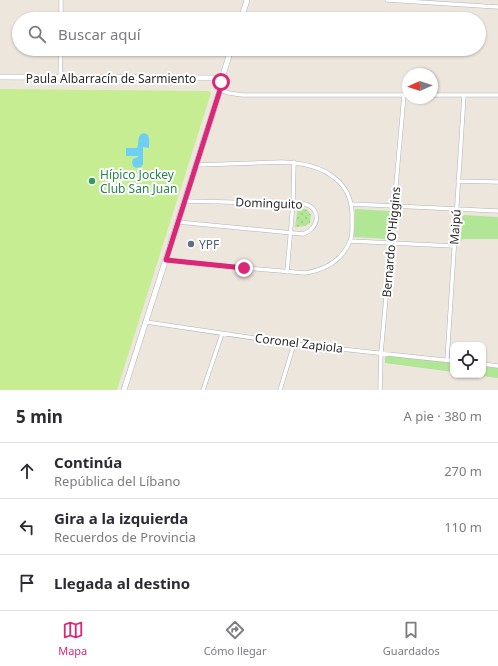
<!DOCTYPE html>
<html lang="es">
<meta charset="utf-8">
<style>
body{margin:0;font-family:"Noto Sans",sans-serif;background:#f7f7f7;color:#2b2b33}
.controls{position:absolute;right:12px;bottom:12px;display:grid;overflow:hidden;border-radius:8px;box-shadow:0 1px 3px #0004}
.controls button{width:36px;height:36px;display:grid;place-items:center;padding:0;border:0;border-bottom:1px solid #e1e1e2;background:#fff;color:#2b2b33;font:20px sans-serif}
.compass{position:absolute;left:402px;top:68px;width:36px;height:36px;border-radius:50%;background:#fff;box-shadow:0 1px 3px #0004;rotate:267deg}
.stop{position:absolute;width:12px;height:12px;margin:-9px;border:3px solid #db2777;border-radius:50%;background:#fff}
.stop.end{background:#db2777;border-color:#fff;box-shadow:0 1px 4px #0008}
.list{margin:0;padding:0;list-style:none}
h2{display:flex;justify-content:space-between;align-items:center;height:52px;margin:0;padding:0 16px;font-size:17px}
h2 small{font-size:13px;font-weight:400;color:#7c7c81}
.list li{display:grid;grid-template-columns:26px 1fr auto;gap:12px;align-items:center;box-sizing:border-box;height:56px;padding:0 16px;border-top:1px solid #e1e1e2}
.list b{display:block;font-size:15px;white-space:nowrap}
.list p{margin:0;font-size:13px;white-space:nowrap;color:#7c7c81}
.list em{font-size:13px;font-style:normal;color:#7c7c81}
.icon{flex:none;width:22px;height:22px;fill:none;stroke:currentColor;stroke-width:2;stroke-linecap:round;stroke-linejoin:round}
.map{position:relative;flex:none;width:498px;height:390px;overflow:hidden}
.search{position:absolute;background:#fff;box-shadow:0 1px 3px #0004;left:12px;right:12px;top:12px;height:44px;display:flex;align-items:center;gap:10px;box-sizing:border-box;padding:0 14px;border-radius:22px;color:#7c7c81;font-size:15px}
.sheet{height:220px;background:#fff}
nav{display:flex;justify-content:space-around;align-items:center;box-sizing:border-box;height:56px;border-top:1px solid #e1e1e2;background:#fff;font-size:11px;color:#7c7c81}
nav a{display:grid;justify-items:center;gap:2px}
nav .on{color:#db2777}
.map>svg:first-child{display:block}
.grass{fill:url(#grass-dots)}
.park{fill:#b2e697}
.pitch{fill:#c7ed93}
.water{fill:#6ccff3}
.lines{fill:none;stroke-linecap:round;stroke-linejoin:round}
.street-casing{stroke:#b1b3bf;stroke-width:4.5}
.secondary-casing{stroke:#b1b3bf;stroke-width:6}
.street{stroke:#fff;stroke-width:3.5}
.secondary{stroke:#fff;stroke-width:5}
.route{stroke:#db2777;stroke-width:5}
.leisure-dot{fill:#2e9e5b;stroke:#fff;stroke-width:1.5}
.service-dot{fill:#5c6f8a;stroke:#fff;stroke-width:1.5}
.labels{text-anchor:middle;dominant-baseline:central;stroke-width:4;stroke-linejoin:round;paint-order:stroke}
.street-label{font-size:12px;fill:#2b2b2b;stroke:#fff}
.leisure-label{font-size:12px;fill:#27864d;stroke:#fff;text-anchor:start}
.service-label{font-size:12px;fill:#4e5e75;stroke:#fff;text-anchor:start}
</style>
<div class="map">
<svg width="498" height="390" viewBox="0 0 498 390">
<defs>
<pattern id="grass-dots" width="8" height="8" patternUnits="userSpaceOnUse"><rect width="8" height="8" fill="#b2e697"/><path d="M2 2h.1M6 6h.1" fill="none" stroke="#99c582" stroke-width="1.8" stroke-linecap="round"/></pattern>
</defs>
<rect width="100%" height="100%" fill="#ede6dd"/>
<!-- grass -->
<path class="grass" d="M298 206 307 210 311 215 310 223 305 226 295 227Z"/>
<!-- park -->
<path class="park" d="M355 209 390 211 388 239 354 237Z
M464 215 498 217V239H463L460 242 462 217Z
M387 355 453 363V372L385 363V357Z
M483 366 498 368V378L474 375H483Z"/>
<!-- pitch -->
<path class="pitch" d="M0 89 209 91 211 93 117 390H0Z"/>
<!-- water -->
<path class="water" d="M144 133C151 135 149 142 149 148L143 147V164L141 167 136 168 133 166 132 162 133 159 138 157V156H126V148H137C140 143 136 135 144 133Z"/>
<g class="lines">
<defs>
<path id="street" d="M387 0 498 7
M61 19V0
M60 77 61 49
M220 90 229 93 242 95H408
M432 95H498
M458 181 498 182
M352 204 498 211
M178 222 303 234C319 229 322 209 305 204L185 201
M350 241 454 246
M166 260 244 268 305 273C324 270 342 261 350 241 353 235 352 227 352 220 353 204 349 190 336 179 321 166 301 163 282 162L196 165
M287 272 293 203 294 162
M146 322 294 344 453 361
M447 360 464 95
M483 364 498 366
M203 390 222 334
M280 390 294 344
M380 390 381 353 404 95"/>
<path id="secondary" d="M241 19 247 0
M0 77 222 78
M124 390 220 90 221 82 231 49"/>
</defs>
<!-- street casing -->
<use href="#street" class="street-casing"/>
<!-- secondary casing -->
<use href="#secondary" class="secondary-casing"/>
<!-- street -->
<use href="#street" class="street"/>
<!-- secondary -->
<use href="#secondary" class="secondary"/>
</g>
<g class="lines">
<!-- route -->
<path class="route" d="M221 82 220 90 166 260 244 268"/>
</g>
<!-- markers -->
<circle class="leisure-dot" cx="92" cy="181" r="4"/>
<circle class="service-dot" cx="191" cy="244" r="4"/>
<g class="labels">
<!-- street labels -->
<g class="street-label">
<text x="111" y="78">Paula Albarracín de Sarmiento</text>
<text transform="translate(269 203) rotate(2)">Dominguito</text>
<text transform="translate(455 227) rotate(-86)">Maipú</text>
<text transform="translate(391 242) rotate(-85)">Bernardo O'Higgins</text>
<text transform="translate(299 343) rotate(7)">Coronel Zapiola</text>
</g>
<!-- leisure labels -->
<g class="leisure-label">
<text x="100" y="174">Hípico Jockey<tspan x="100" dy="14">Club San Juan</tspan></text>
</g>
<!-- service labels -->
<g class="service-label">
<text x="199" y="244">YPF</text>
</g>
</g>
</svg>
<div class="controls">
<button><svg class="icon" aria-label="locate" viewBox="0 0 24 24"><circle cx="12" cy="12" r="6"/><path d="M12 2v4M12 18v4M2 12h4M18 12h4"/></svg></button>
</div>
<svg class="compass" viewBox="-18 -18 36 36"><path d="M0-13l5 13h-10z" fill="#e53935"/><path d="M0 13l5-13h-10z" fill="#7c7c81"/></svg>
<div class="stop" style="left:221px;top:82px"></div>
<div class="stop end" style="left:244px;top:268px"></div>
<div class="search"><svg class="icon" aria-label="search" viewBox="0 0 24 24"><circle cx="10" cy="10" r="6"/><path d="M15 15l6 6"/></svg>Buscar aquí</div>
</div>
<section class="sheet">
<h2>5 min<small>A pie · 380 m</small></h2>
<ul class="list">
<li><svg class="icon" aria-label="ahead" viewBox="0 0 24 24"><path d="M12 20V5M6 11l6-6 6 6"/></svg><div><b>Continúa</b><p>República del Líbano</p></div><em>270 m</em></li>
<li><svg class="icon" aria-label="left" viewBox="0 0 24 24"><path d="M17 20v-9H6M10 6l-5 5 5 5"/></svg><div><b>Gira a la izquierda</b><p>Recuerdos de Provincia</p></div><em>110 m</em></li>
<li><svg class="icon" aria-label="arrive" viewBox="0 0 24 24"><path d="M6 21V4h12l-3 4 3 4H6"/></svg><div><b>Llegada al destino</b></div></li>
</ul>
</section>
<nav>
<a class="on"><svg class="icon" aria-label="map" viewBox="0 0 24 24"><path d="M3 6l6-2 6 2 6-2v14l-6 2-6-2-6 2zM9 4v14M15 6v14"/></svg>Mapa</a>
<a><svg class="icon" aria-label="directions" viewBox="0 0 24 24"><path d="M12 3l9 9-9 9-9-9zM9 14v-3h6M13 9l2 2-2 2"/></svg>Cómo llegar</a>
<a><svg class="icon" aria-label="saved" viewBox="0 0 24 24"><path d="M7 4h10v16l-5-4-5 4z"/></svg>Guardados</a>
</nav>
